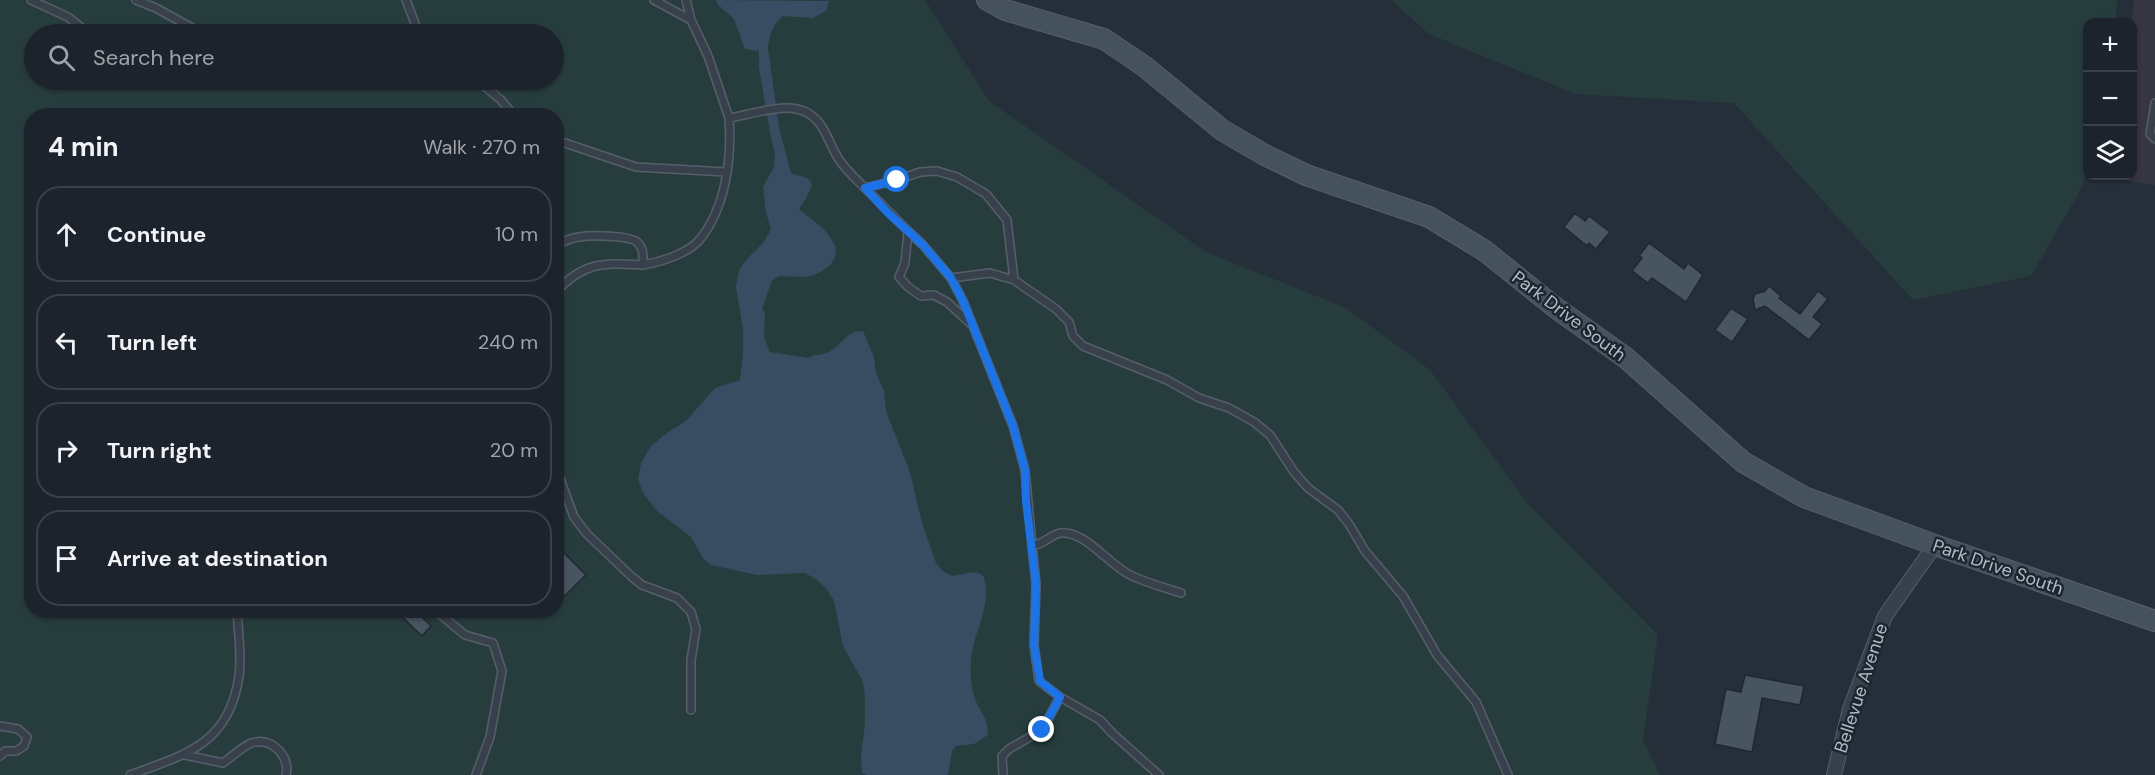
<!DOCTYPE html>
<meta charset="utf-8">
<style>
body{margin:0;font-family:"DM Sans",sans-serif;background:#292f38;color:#f1f3f6}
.controls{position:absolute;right:18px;top:18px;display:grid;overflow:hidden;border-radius:12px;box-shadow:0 2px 4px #0004}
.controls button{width:54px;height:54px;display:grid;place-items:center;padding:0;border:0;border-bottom:2px solid #3a4048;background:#1c232c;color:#f1f3f6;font:30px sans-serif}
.stop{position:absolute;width:18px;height:18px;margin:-14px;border:4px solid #1a73e8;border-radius:50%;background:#fff}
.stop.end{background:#1a73e8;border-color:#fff;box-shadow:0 2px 6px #0008}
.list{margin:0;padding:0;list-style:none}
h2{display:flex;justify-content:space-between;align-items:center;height:78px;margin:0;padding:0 24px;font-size:26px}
h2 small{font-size:20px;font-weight:400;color:#a0a4a9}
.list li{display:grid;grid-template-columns:39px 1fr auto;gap:18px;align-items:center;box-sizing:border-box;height:96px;margin:0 12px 12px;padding:0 12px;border:2px solid #3a4048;border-radius:24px}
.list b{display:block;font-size:22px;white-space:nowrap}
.list em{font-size:20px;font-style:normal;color:#a0a4a9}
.icon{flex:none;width:33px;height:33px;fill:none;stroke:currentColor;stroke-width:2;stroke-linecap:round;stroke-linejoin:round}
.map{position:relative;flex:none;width:2155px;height:775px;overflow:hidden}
.search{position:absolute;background:#1c232c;box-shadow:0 2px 4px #0004;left:24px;top:24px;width:540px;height:66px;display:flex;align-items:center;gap:15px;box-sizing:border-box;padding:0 21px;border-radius:33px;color:#a0a4a9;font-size:22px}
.panel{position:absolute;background:#1c232c;box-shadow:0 2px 4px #0004;left:24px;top:108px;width:540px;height:510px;border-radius:24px}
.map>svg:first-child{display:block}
.medical{fill:#353642}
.green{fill:#273d3d;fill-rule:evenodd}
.water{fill:#394c61}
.building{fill:#485561;stroke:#1f2832;stroke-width:1.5}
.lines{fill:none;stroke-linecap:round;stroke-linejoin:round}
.lane-casing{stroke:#565f69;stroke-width:10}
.street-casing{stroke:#565f69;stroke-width:16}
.secondary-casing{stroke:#565f69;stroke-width:22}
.lane{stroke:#38414b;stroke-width:7}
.street{stroke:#38414b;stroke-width:14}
.secondary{stroke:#46515e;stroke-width:20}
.route{stroke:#1a73e8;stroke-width:8}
.labels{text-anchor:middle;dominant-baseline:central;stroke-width:5;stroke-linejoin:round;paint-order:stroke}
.street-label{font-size:18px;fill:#b4bcc6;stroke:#1d2630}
</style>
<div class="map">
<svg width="2155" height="775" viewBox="0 0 2155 775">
<rect width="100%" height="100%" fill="#252f3a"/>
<!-- medical -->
<path class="medical" d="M2134 0H2155V185L2117 179 2118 176H2132V22Z"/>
<!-- green -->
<path class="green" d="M0 0H925L989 101 1206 252 1346 308 1430 370 1527 503 1658 635 1643 740 1660 775H0ZM34 34H554V80H34ZM32 116H556V610H32Z
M1391 0H2117L2115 22H2088V160L2082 187 2031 276 1913 300 1734 103 1575 94 1429 34Z"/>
<!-- water -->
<path class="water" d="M716 0 829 1 826 11 813 18 783 16C772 25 770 34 768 48L779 128 791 173C799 177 808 175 812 184L807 197 799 209C811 219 826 228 833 242 844 261 820 276 803 277 795 277 787 276 779 276L772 281 762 309 765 314 764 337 770 352 808 358C815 353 820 356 826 353 842 348 843 331 863 331L874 357 876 373 884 391 886 411 910 472 922 523 936 563 943 571 952 576 973 572 981 574 984 577C992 607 974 630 971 659 970 671 971 691 976 701 982 716 988 717 988 735L974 744 956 746 952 751 948 775H867L862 773 861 754 865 725V697L863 682 843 646 834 601 826 588 817 580 805 573 757 575 711 565 703 558 691 537 657 511 644 494 638 480 641 463 651 446 667 433 686 421 715 388 740 380 743 354V329L736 287 739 270 749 257 764 242 771 229 766 213 763 187 774 167 775 153 771 138 759 68V51L745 49 734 19 718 5Z"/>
<!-- building -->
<path class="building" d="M1575 213 1585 221 1589 216 1610 232 1596 249 1589 243 1587 246 1564 227Z
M1649 243 1684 269 1688 263 1703 275 1686 302 1652 278 1648 283 1632 271 1642 258 1639 256Z
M1769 286 1781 296 1779 298 1800 314 1818 291 1828 299 1813 317 1822 324 1809 340 1765 306 1755 310 1753 299 1755 294 1765 291Z
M1731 308 1748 319 1732 342 1715 330Z
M556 545 586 575 556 604Z
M408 610H415L431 626 422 636 402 617Z
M1745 675 1804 686 1800 705 1762 698 1752 752 1715 744 1726 689 1741 692Z"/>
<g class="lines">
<defs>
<path id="lane" d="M31 0 68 17 89 34
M136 0 156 8 203 34
M406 0 419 34
M654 0 691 20
M686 0 691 20 708 56 729 118
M477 80 501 100 514 116
M2155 103 2150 134 2155 139
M556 140 636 167 726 172
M865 188 908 231 905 263 899 277 908 287 921 296 934 295 947 302 971 324
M908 231 923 245 951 278
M556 245C564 241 571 238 579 237 589 235 631 235 638 243 644 249 643 257 643 265 661 262 690 253 701 238 726 206 732 157 729 118 747 115 779 105 797 109 825 115 827 143 840 161 847 171 856 179 865 188L897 180 920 172 937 171 957 177 986 194 1007 220 1014 280 1056 309 1069 322 1073 336 1083 346 1167 380 1199 398 1229 408 1254 422 1270 435 1294 472 1308 488 1338 510 1349 524 1365 551 1403 596 1437 655 1476 702 1508 775
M1014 280 990 273 951 278 963 301 1013 426 1025 470 1032 545
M556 292C584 261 604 263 643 265
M556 468 574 517 587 534 632 577 642 585 677 598 691 612 696 629 691 660V710
M435 610 465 635 493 643 502 671 490 737 476 775
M1060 697 1039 681 1034 645 1036 584 1032 545C1044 546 1052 531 1066 533 1090 536 1109 565 1132 576 1148 583 1165 588 1181 593
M0 726 18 729 27 737 24 746 16 751H5L0 756
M185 755 223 763C230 758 248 742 255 742 274 739 290 757 286 775
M130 775C187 754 229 744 239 676 242 655 238 631 237 610
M1003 775 1002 756 1009 749 1042 730 1060 697 1100 720 1113 734 1159 775"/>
<path id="street" d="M1834 775 1850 709 1885 616 1935 545"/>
<path id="secondary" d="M987 0 1005 10 1104 39 1144 66 1222 130 1263 154 1306 175 1429 217 1485 251 1556 308 1626 358 1743 462 1804 497 1935 545 2155 621"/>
</defs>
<!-- lane casing -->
<use href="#lane" class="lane-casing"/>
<!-- street casing -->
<use href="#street" class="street-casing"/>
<!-- secondary casing -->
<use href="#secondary" class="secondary-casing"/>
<!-- lane -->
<use href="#lane" class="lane"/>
<!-- street -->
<use href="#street" class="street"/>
<!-- secondary -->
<use href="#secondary" class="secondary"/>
</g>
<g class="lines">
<!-- route -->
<path class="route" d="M897 180 865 188 888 213 923 245 951 278 963 301 1013 426 1025 470 1026 501 1036 584 1034 645 1040 681 1060 697 1042 730"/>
</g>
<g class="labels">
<!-- street labels -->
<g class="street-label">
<text transform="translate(1569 316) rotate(37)">Park Drive South</text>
<text transform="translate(1998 567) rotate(19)">Park Drive South</text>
<text transform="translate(1861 688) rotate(-72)">Bellevue Avenue</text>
</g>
</g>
</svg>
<div class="controls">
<button>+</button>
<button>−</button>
<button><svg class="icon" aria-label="layers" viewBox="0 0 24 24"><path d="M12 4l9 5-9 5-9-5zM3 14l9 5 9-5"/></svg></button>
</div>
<div class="stop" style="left:897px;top:180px"></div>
<div class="stop end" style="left:1042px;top:730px"></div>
<div class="search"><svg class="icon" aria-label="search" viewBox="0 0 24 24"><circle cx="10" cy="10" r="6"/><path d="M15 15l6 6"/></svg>Search here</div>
<section class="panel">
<h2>4 min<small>Walk · 270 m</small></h2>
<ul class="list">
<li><svg class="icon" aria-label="ahead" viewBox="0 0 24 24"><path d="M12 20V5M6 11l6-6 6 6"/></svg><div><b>Continue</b></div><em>10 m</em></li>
<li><svg class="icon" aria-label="left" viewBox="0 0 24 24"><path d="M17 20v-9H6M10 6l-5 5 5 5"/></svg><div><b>Turn left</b></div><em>240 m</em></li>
<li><svg class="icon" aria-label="right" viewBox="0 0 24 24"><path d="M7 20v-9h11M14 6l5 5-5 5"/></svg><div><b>Turn right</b></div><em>20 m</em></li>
<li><svg class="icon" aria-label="arrive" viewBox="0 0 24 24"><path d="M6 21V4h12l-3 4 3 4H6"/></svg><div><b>Arrive at destination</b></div></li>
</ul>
</section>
</div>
